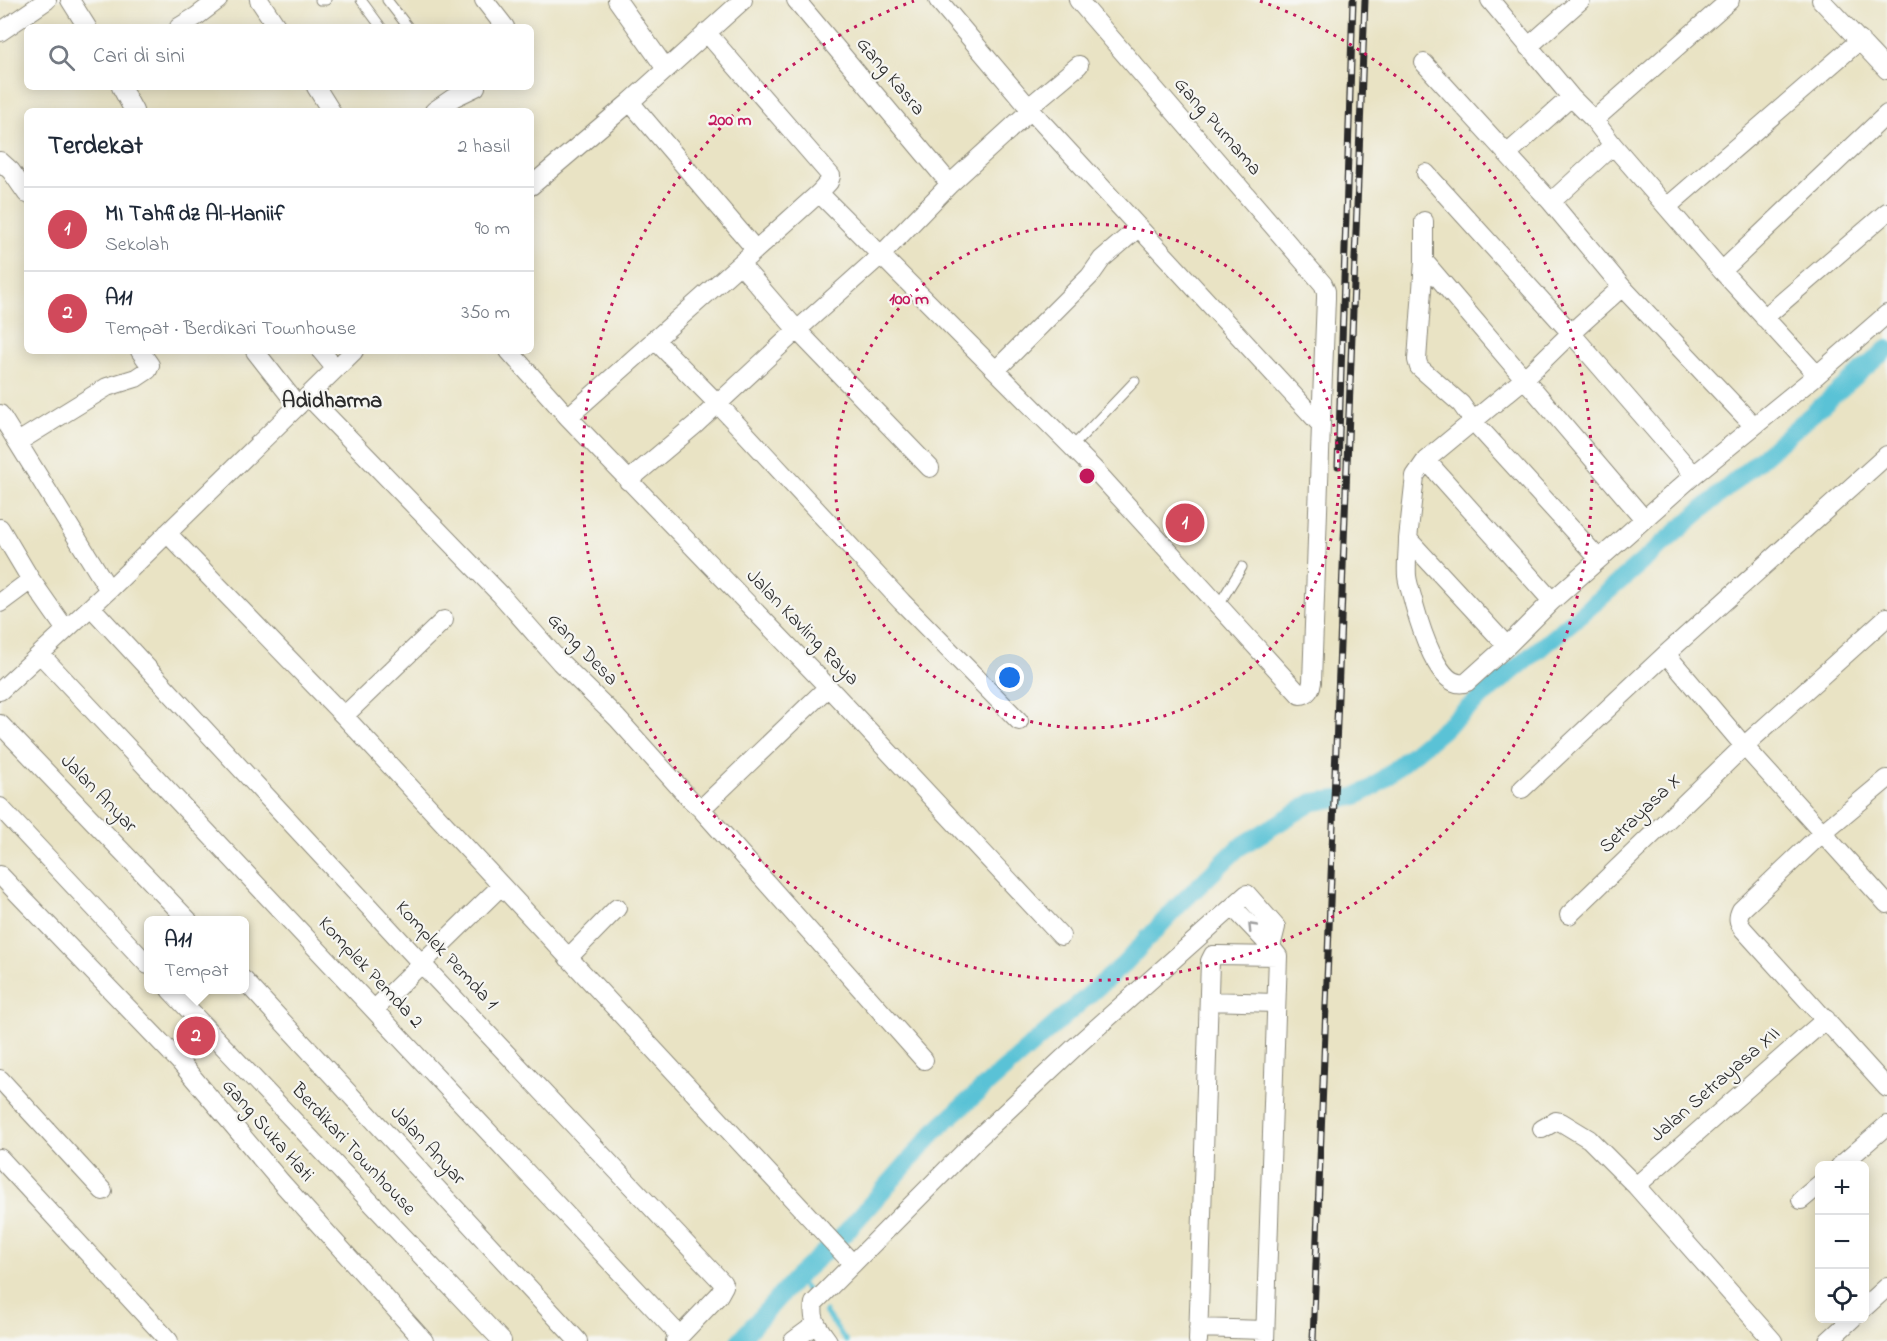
<!DOCTYPE html>
<html lang="id">
<meta charset="utf-8">
<style>
body{margin:0;font-family:"Indie Flower",sans-serif;background:#f6f6f7;color:#1f2937}
.controls{position:absolute;right:18px;bottom:18px;display:grid;overflow:hidden;border-radius:9px;box-shadow:0 3px 15px #0003}
.controls button{width:54px;height:54px;display:grid;place-items:center;padding:0;border:0;border-bottom:2px solid #e0e1e3;background:#fff;color:#1f2937;font:30px sans-serif}
.you{position:absolute;left:1010px;top:678px;width:21px;height:21px;margin:-15px;border:4px solid #fff;border-radius:50%;background:#1a73e8;box-shadow:0 0 0 9px #1a73e833}
.badge{display:grid;place-items:center;width:39px;height:39px;border-radius:50%;background:#d1495b;color:#fff;font-size:20px;font-weight:700}
.pin{position:absolute;translate:-50% -50%;border:3px solid #fff;box-shadow:0 2px 6px #0006}
.popup{position:absolute;left:144px;top:916px;width:105px;height:78px;box-sizing:border-box;display:grid;place-content:center;border-radius:9px;background:#fff;filter:drop-shadow(0 2px 4px #0005);font-size:20px;white-space:nowrap;color:#747a83}
.popup b{font-size:22px;color:#1f2937}
.popup::after{content:'';position:absolute;left:50%;top:100%;margin-left:-12px;border:12px solid transparent;border-top-color:#fff}
.list{margin:0;padding:0;list-style:none}
h2{display:flex;justify-content:space-between;align-items:center;height:78px;margin:0;padding:0 24px;font-size:26px}
h2 small{font-size:20px;font-weight:400;color:#747a83}
.list li{display:grid;grid-template-columns:39px 1fr auto;gap:18px;align-items:center;box-sizing:border-box;height:84px;padding:0 24px;border-top:2px solid #e0e1e3}
.list b{display:block;font-size:22px;white-space:nowrap}
.list p{margin:0;font-size:20px;white-space:nowrap;color:#747a83}
.list em{font-size:20px;font-style:normal;color:#747a83}
.icon{flex:none;width:33px;height:33px;fill:none;stroke:currentColor;stroke-width:2;stroke-linecap:round;stroke-linejoin:round}
.map{position:relative;flex:none;width:1887px;height:1341px;overflow:hidden}
.search{position:absolute;background:#fff;box-shadow:0 3px 15px #0003;left:24px;top:24px;width:510px;height:66px;display:flex;align-items:center;gap:15px;box-sizing:border-box;padding:0 21px;border-radius:9px;color:#747a83;font-size:22px}
.panel{position:absolute;background:#fff;box-shadow:0 3px 15px #0003;left:24px;top:108px;width:510px;height:246px;border-radius:9px}
.map>svg:first-child{display:block}
.lines{fill:none;stroke-linecap:round;stroke-linejoin:round}
.stream{stroke:#5ac2d6;stroke-width:5}
.canal{stroke:#5ac2d6;stroke-width:18}
.service-casing{stroke:#8a8778;stroke-width:11}
.minor-casing{stroke:#8a8778;stroke-width:20}
.service{stroke:#fff;stroke-width:9}
.minor{stroke:#fff;stroke-width:18}
.rail-casing{stroke:#2b2b2b;stroke-width:7}
.rail{stroke:#f6f6f2;stroke-width:4.5;stroke-dasharray:14;stroke-linecap:butt}
.oneway{stroke:#a0a0a0}
.ring{fill:none;stroke:#c2185b;stroke-width:3;stroke-dasharray:3 6}
.labels{text-anchor:middle;dominant-baseline:central;stroke-width:4.5;stroke-linejoin:round;paint-order:stroke}
.street-label{font-size:20px;fill:#2b2b2b;stroke:#f6f6f2}
.quarter-label{font-size:22px;font-weight:bold;fill:#2b2b2b;stroke:#f6f6f2}
.centre{fill:#c2185b;stroke:#f6f6f2;stroke-width:3}
.ring-label{font-size:18px;text-anchor:middle;font-weight:bold;fill:#c2185b;stroke:#f6f6f2;stroke-width:4.5;stroke-linejoin:round;paint-order:stroke}
</style>
<div class="map">
<svg width="1887" height="1341" viewBox="0 0 1887 1341">
<rect width="100%" height="100%" fill="#f6f6f2"/>
<filter id="ink" filterUnits="userSpaceOnUse"><feTurbulence type="fractalNoise" baseFrequency=".0167" numOctaves="2"/><feDisplacementMap in="SourceGraphic" scale="12" xChannelSelector="R" yChannelSelector="G"/><feConvolveMatrix kernelMatrix="1 2 1 2 8 2 1 2 1" color-interpolation-filters="sRGB"/></filter>
<filter id="wash" filterUnits="userSpaceOnUse"><feTurbulence type="fractalNoise" baseFrequency=".008" numOctaves="4" result="noise"/><feDisplacementMap in="SourceGraphic" scale="24" xChannelSelector="R" yChannelSelector="G"/><feGaussianBlur stdDeviation="1.35" result="paint"/><feColorMatrix in="noise" values="0 0 0 0 0 0 0 0 0 0 0 0 0 0 0 0 0 1.4 0 .05"/><feComposite in="paint" operator="in"/></filter>
<g filter="url(#wash)">
<rect width="100%" height="100%" fill="#e9e3c4"/>
<g class="lines">
<!-- stream -->
<path class="stream" d="M796 1278 809 1293
M825 1312 846 1341"/>
<!-- canal -->
<path class="canal" d="M739 1341 796 1278 845 1233 941 1125 1124 964 1178 906 1238 848 1313 802 1354 797 1372 788 1598 600 1887 349"/>
</g>
</g>
<g filter="url(#ink)">
<g class="lines">
<defs>
<path id="service" d="M320 0H326
M361 0 381 27
M387 0 408 27
M1072 447 1135 381
M1218 606 1242 567"/>
<path id="minor" d="M70 0 87 27
M259 0 277 27
M484 0 505 27
M617 0 666 69
M796 0 950 184
M938 0 1036 116 1321 425 1326 298V291L1323 284 1078 0
M1490 0 1571 97 1594 120 1613 145 1722 271 1817 375
M1821 0 1887 70
M179 27 197 16 218 0
M0 32 47 0
M706 32 831 176 829 182 819 193 740 264
M1528 47 1581 0
M1424 63 1551 202 1622 287 1753 425
M121 87 134 111
M316 87 331 111
M630 102 755 249
M1029 107 1079 65
M434 111 453 98 476 87
M1594 120 1730 0
M1507 154 1571 97
M0 161 11 171 27 194
M1426 173 1571 333 1694 475
M531 186 630 102 743 0
M819 193 1093 468 1300 695C1308 695 1311 688 1312 682L1321 425
M1551 202 1613 145
M1667 207 1860 40
M1424 221V261L1417 360 1419 367 1461 404 1473 421 1599 559
M1424 261 1644 519
M1722 271 1887 114
M1764 318 1887 212
M654 339 718 404 902 602 1019 721
M255 351 298 406
M321 351 335 368
M509 351 568 417 828 687 1061 936
M996 370 1090 276 1102 259 1138 228
M308 396 501 595 560 662 617 718 689 798 701 809 924 1060
M0 414 109 590
M568 417 740 264 797 330 930 468
M18 442 107 387 136 378 148 370 150 365 140 351
M1426 460 1552 601
M628 481 696 424 795 332 881 255 950 184 1031 110
M0 528 31 580
M167 533 344 716 853 1264
M1408 539C1408 551 1406 564 1407 576 1408 585 1412 595 1414 604 1419 622 1439 694 1467 682L1507 646 1552 601 1694 475 1817 375 1887 314
M0 603 31 580 66 630
M91 607 421 963 722 1282 724 1286 719 1295 675 1341
M1507 646 1408 539 1415 476 1426 460 1524 379 1571 333 1622 287
M40 654 680 1336
M1666 654 1744 746 1887 904
M0 691 109 590 354 351
M344 716 444 620
M0 724 188 920
M1887 779 1822 833 1741 910C1737 918 1738 922 1743 929L1887 1088
M1522 789 1666 654 1887 455
M0 807 148 965
M701 809 828 687
M0 875 179 1061 281 1182 424 1341
M1233 907 1271 947 1278 956 1265 1341
M1569 915 1744 746 1887 617
M568 958 617 908
M244 980 578 1341
M170 990 502 1341
M1209 1001 1276 1003
M374 1010 501 886
M0 1079 103 1191
M1542 1129 1556 1121 1561 1122 1589 1139 1636 1186 1773 1341
M0 1158 169 1341
M1840 1166 1887 1125
M1636 1186 1826 1019
M1801 1200 1820 1184
M1864 1308 1887 1287
M1198 1328 1265 1330
M793 1341 816 1324
M828 1341C818 1327 811 1320 814 1303L977 1139 1074 1048 1247 894 1276 927 1271 947
M1198 1341 1210 961 1213 955H1218L1278 956
M1828 1341 1853 1318"/>
</defs>
<!-- service casing -->
<use href="#service" class="service-casing"/>
<!-- minor casing -->
<use href="#minor" class="minor-casing"/>
<!-- service -->
<use href="#service" class="service"/>
<!-- minor -->
<use href="#minor" class="minor"/>
<defs>
<path id="rail" d="M1338 466 1353 0
M1313 1341 1365 0"/>
</defs>
<!-- rail casing -->
<use href="#rail" class="rail-casing"/>
<!-- rail -->
<use href="#rail" class="rail"/>
</g>
<!-- one-way arrows -->
<defs><path id="oneway-chevron" d="M-2-3.5L2.5 0L-2 3.5" fill="none" stroke-width="1.6" stroke-linecap="round" stroke-linejoin="round" transform="scale(1.5)"/></defs>
<use class="oneway" href="#oneway-chevron" transform="translate(1252 927) rotate(-134)"/>
</g>
<!-- distance rings -->
<g class="ring">
<circle cx="1087" cy="476" r="252"/>
<path d="M1260 1A505 505 0 1 1 914 1"/>
</g>
<g class="labels">
<!-- street labels -->
<g class="street-label">
<text transform="translate(890 77) rotate(50)">Gang Kasra</text>
<text transform="translate(1217 127) rotate(49)">Gang Purnama</text>
<text transform="translate(802 628) rotate(46)">Jalan Kavling Raya</text>
<text transform="translate(582 650) rotate(46)">Gang Desa</text>
<text transform="translate(98 794) rotate(46)">Jalan Anyar</text>
<text transform="translate(1641 814) rotate(-44)">Setrayasa X</text>
<text transform="translate(446 956) rotate(47)">Komplek Pemda 1</text>
<text transform="translate(370 973) rotate(47)">Komplek Pemda 2</text>
<text transform="translate(1716 1085) rotate(-41)">Jalan Setrayasa XII</text>
<text transform="translate(267 1131) rotate(49)">Gang Suka Hati</text>
<text transform="translate(427 1146) rotate(47)">Jalan Anyar</text>
<text transform="translate(353 1150) rotate(47)">Berdikari Townhouse</text>
</g>
<!-- quarter labels -->
<g class="quarter-label">
<text x="332" y="402">Adidharma</text>
</g>
</g>
<circle cx="1087" cy="476" r="9" class="centre"/>
<g class="ring-label">
<text x="730" y="125">200 m</text>
<text x="909" y="304">100 m</text>
</g>
</svg>
<div class="controls">
<button>+</button>
<button>−</button>
<button><svg class="icon" aria-label="locate" viewBox="0 0 24 24"><circle cx="12" cy="12" r="6"/><path d="M12 2v4M12 18v4M2 12h4M18 12h4"/></svg></button>
</div>
<div class="you"></div>
<div class="pin badge" style="left:1185px;top:523px">1</div>
<div class="pin badge" style="left:196px;top:1036px">2</div>
<div class="popup"><b>A11</b>Tempat</div>
<div class="search"><svg class="icon" aria-label="search" viewBox="0 0 24 24"><circle cx="10" cy="10" r="6"/><path d="M15 15l6 6"/></svg>Cari di sini</div>
<section class="panel">
<h2>Terdekat<small>2 hasil</small></h2>
<ul class="list">
<li><span class="badge">1</span><div><b>MI Tahfidz Al-Haniif</b><p>Sekolah</p></div><em>90 m</em></li>
<li><span class="badge">2</span><div><b>A11</b><p>Tempat · Berdikari Townhouse</p></div><em>350 m</em></li>
</ul>
</section>
</div>
